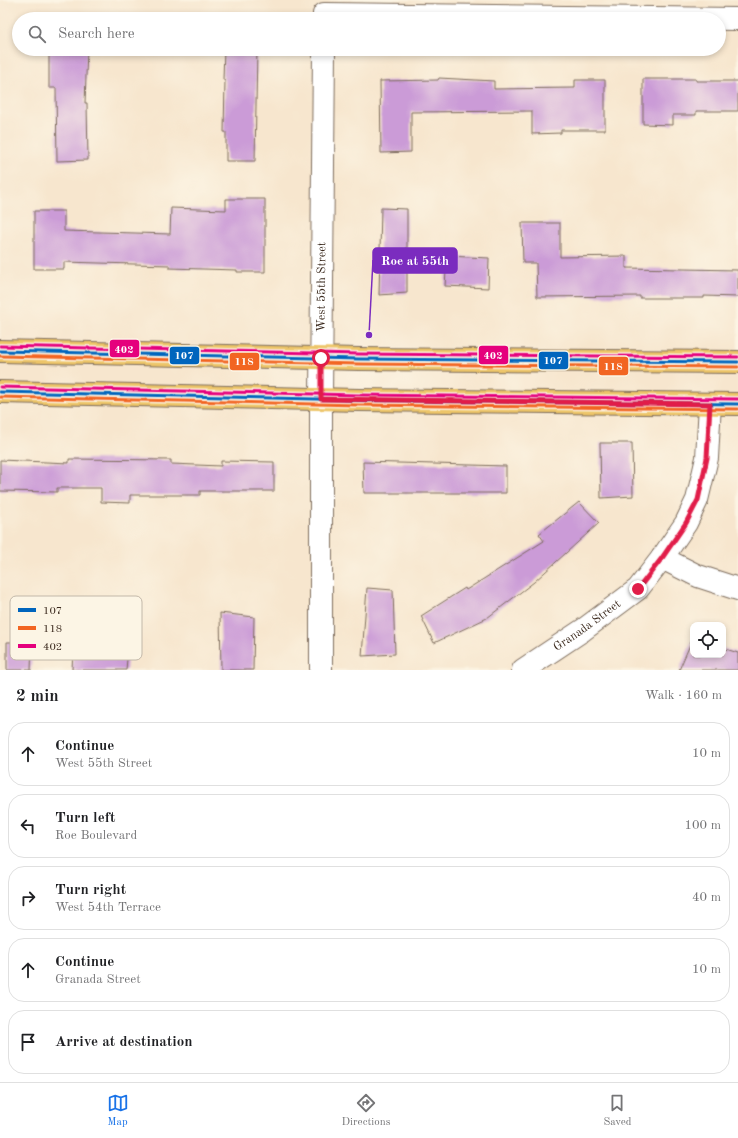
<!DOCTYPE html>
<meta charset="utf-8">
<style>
body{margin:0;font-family:"Old Standard TT",serif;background:#f2f2f2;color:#202124}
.controls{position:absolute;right:12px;bottom:12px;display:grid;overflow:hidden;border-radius:8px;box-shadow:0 2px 6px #0003}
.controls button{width:36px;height:36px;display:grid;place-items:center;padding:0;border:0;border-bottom:1px solid #e0e0e0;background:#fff;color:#202124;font:20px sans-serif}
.stop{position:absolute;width:12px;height:12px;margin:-9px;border:3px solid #e11d48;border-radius:50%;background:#fff}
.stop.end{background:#e11d48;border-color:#fff;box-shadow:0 1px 4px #0008}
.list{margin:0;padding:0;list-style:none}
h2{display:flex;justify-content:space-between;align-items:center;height:52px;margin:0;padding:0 16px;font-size:17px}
h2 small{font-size:13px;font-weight:400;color:#757577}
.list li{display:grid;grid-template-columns:26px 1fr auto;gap:12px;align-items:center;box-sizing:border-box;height:64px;margin:0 8px 8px;padding:0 8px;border:1px solid #e0e0e0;border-radius:16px}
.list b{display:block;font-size:15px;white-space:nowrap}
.list p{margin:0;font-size:13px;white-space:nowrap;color:#757577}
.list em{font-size:13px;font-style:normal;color:#757577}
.icon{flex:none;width:22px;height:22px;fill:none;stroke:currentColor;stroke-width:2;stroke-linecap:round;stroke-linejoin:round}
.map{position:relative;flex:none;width:738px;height:670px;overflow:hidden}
.search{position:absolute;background:#fff;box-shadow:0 2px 6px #0003;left:12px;right:12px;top:12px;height:44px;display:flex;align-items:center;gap:10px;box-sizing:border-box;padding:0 14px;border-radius:22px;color:#757577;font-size:15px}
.sheet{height:412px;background:#fff}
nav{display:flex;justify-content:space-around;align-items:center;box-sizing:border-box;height:56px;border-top:1px solid #e0e0e0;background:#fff;font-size:11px;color:#757577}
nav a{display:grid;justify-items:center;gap:2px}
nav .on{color:#1a73e8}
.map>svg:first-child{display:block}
.building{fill:#cb9bd7}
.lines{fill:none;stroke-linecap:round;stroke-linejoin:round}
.minor-casing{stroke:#7d6c5c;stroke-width:24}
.major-casing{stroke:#7d6c5c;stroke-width:24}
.minor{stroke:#fff;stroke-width:22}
.major{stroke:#edc569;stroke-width:22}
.bus-1-casing{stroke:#fcf5e5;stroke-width:6}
.bus-2-casing{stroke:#fcf5e5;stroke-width:6}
.bus-3-casing{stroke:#fcf5e5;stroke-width:6}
.bus-1{stroke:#0065bd;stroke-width:3}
.bus-2{stroke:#f26522;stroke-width:3}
.bus-3{stroke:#e5007d;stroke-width:3}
.route{stroke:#e11d48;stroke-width:5}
.labels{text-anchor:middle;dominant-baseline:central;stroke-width:3;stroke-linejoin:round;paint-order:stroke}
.street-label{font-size:12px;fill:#3b2a1e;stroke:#fcf5e5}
.key{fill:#fcf5e5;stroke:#c2b8a9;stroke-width:1}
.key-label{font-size:11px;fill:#3b2a1e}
.leader{fill:none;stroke:#7b2cbf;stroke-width:1.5}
.callout-dot{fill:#7b2cbf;stroke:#fcf5e5;stroke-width:1.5}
.callout{fill:#7b2cbf;stroke:#7b2cbf;stroke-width:1.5}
.callout-label{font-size:13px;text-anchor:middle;font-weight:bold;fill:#fff}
.line-badge{stroke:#fcf5e5;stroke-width:1.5}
.badge-label{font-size:11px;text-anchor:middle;font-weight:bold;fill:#fff}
</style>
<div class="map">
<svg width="738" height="670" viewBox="0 0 738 670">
<rect width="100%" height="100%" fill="#fcf5e5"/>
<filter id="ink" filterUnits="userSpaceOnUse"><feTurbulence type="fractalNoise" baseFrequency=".025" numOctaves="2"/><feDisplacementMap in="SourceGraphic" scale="8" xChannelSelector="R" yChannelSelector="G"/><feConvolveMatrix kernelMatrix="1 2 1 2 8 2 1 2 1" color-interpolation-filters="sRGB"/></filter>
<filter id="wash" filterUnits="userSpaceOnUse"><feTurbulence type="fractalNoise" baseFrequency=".012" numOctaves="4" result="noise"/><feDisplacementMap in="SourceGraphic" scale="16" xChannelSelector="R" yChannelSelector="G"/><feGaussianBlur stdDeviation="0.9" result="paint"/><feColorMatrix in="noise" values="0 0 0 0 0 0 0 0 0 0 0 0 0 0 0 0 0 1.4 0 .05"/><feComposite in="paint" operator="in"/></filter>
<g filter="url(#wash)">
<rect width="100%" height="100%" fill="#f7e6ce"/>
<g id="blocks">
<!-- building -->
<path class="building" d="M49 49H87L85 103H87L88 160 57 161 56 88H49Z
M224 49H257L255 161H226V132H224L225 80H223Z
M439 78 494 81V89L575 88V80H605V130H561V133L532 134V111L411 112V152L381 153 380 81 438 80Z
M643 79H696V81H738V111H696V115H673V125L643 124Z
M226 199H265V272H237V270L169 268V265L64 262V269H34V211H64V231L170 234 171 208 226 210Z
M381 208 407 209V293L379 295Z
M522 223H560V257L626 256V268L738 270V297L704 296V298H640V296L537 297 536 263H523Z
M447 256 489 258 488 288 445 286Z
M600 443H632L633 496 601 498Z
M69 459 171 460V464L221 466V461L274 462V491H200V495H130V503L101 502V488H57V492L0 491V460L69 463Z
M363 462 506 466V493H364Z
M579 502 599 523 534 582 487 618 434 643 421 616 465 588 466 590 544 541 539 534Z
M367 588 393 590 395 654 362 656Z
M220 613 254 617 253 670H221Z
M693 638V655H723V648L738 653V670H679Z
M7 642H32L31 670H7Z
M128 647 126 670H72L73 648Z"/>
</g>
</g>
<g filter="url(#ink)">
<use href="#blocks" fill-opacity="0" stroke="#7d6c5c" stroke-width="1"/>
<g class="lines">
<defs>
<g id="minor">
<path d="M324 14 738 19"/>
<path d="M662 558 698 576 738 589"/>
<path id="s1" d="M321 670V399L324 49"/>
<path id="s2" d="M523 670 583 630 638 589 662 558 686 523 697 500 707 458 710 404"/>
</g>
<path id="major" d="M0 351 359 359 738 362
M0 392 359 400 738 404"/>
</defs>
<!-- minor casing -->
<use href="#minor" class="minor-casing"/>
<!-- major casing -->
<use href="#major" class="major-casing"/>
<!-- minor -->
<use href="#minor" class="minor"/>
<!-- major -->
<use href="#major" class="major"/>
<defs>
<path id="bus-1" d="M0 351 359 359 738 362
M0 392 359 400 738 404"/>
<path id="bus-2" d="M0 356 359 364 738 367
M0 397 359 405 738 409"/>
<path id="bus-3" d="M0 346 359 354 738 357
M0 387 359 395 738 399"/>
</defs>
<!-- bus-1 casing -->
<use href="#bus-1" class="bus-1-casing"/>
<!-- bus-2 casing -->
<use href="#bus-2" class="bus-2-casing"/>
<!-- bus-3 casing -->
<use href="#bus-3" class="bus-3-casing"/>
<!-- bus-1 -->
<use href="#bus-1" class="bus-1"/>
<!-- bus-2 -->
<use href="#bus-2" class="bus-2"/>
<!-- bus-3 -->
<use href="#bus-3" class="bus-3"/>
</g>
</g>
<g class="lines" filter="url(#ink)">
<!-- route -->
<path class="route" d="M321 358V399L710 404 707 458 698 500 686 523 662 558 638 589"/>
</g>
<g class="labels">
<!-- street labels -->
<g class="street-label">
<text stroke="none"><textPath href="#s1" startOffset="383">West 55th Street</textPath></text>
<text stroke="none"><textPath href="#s2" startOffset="78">Granada Street</textPath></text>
</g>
</g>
<!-- legend -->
<rect x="10" y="596" width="132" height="64" rx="6" class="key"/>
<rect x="18" y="608" width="18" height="4" fill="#0065bd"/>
<rect x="18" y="626" width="18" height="4" fill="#f26522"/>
<rect x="18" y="644" width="18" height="4" fill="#e5007d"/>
<g class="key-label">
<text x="43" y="614">107</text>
<text x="43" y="632">118</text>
<text x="43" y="650">402</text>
</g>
<!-- callouts -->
<path class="leader" d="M369 335L373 260"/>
<circle class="callout-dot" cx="369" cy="335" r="4"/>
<rect class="callout" x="373" y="248" width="84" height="25" rx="4"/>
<g class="callout-label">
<text x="415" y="265">Roe at 55th</text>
</g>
<g class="line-badge">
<rect x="109" y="339" width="31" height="19" rx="4" fill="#e5007d"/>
<rect x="478" y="345" width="31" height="20" rx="4" fill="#e5007d"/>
<rect x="169" y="346" width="31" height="19" rx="4" fill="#0065bd"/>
<rect x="538" y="351" width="31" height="19" rx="4" fill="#0065bd"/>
<rect x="229" y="352" width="31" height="19" rx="4" fill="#f26522"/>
<rect x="598" y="356" width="31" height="20" rx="4" fill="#f26522"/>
</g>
<g class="badge-label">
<text x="124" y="353">402</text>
<text x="493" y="359">402</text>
<text x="184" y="359">107</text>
<text x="553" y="364">107</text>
<text x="244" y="365">118</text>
<text x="613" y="370">118</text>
</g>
</svg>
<div class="controls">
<button><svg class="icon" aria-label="locate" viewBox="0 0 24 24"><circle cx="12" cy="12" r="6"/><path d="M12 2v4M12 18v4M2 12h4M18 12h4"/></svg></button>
</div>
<div class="stop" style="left:321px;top:358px"></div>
<div class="stop end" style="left:638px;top:589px"></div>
<div class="search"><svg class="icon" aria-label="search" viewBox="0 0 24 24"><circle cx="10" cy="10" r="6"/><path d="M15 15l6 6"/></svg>Search here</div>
</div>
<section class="sheet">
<h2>2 min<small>Walk · 160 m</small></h2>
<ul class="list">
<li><svg class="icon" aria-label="ahead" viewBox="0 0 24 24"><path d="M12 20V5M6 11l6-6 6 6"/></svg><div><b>Continue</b><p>West 55th Street</p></div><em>10 m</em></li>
<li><svg class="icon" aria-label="left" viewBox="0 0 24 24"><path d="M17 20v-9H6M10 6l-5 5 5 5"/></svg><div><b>Turn left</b><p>Roe Boulevard</p></div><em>100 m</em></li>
<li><svg class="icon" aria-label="right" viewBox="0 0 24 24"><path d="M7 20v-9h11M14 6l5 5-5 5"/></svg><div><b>Turn right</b><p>West 54th Terrace</p></div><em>40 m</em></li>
<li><svg class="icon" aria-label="ahead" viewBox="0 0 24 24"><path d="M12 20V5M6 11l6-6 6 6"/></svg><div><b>Continue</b><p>Granada Street</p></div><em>10 m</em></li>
<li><svg class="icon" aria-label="arrive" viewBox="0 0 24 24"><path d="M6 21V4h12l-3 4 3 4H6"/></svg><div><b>Arrive at destination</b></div></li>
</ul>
</section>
<nav>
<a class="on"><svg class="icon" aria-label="map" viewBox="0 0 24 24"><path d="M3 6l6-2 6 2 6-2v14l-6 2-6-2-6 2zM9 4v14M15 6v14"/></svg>Map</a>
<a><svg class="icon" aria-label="directions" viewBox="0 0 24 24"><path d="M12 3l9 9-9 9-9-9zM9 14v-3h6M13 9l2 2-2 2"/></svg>Directions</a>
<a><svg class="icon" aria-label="saved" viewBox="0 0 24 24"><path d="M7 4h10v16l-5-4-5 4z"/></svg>Saved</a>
</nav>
